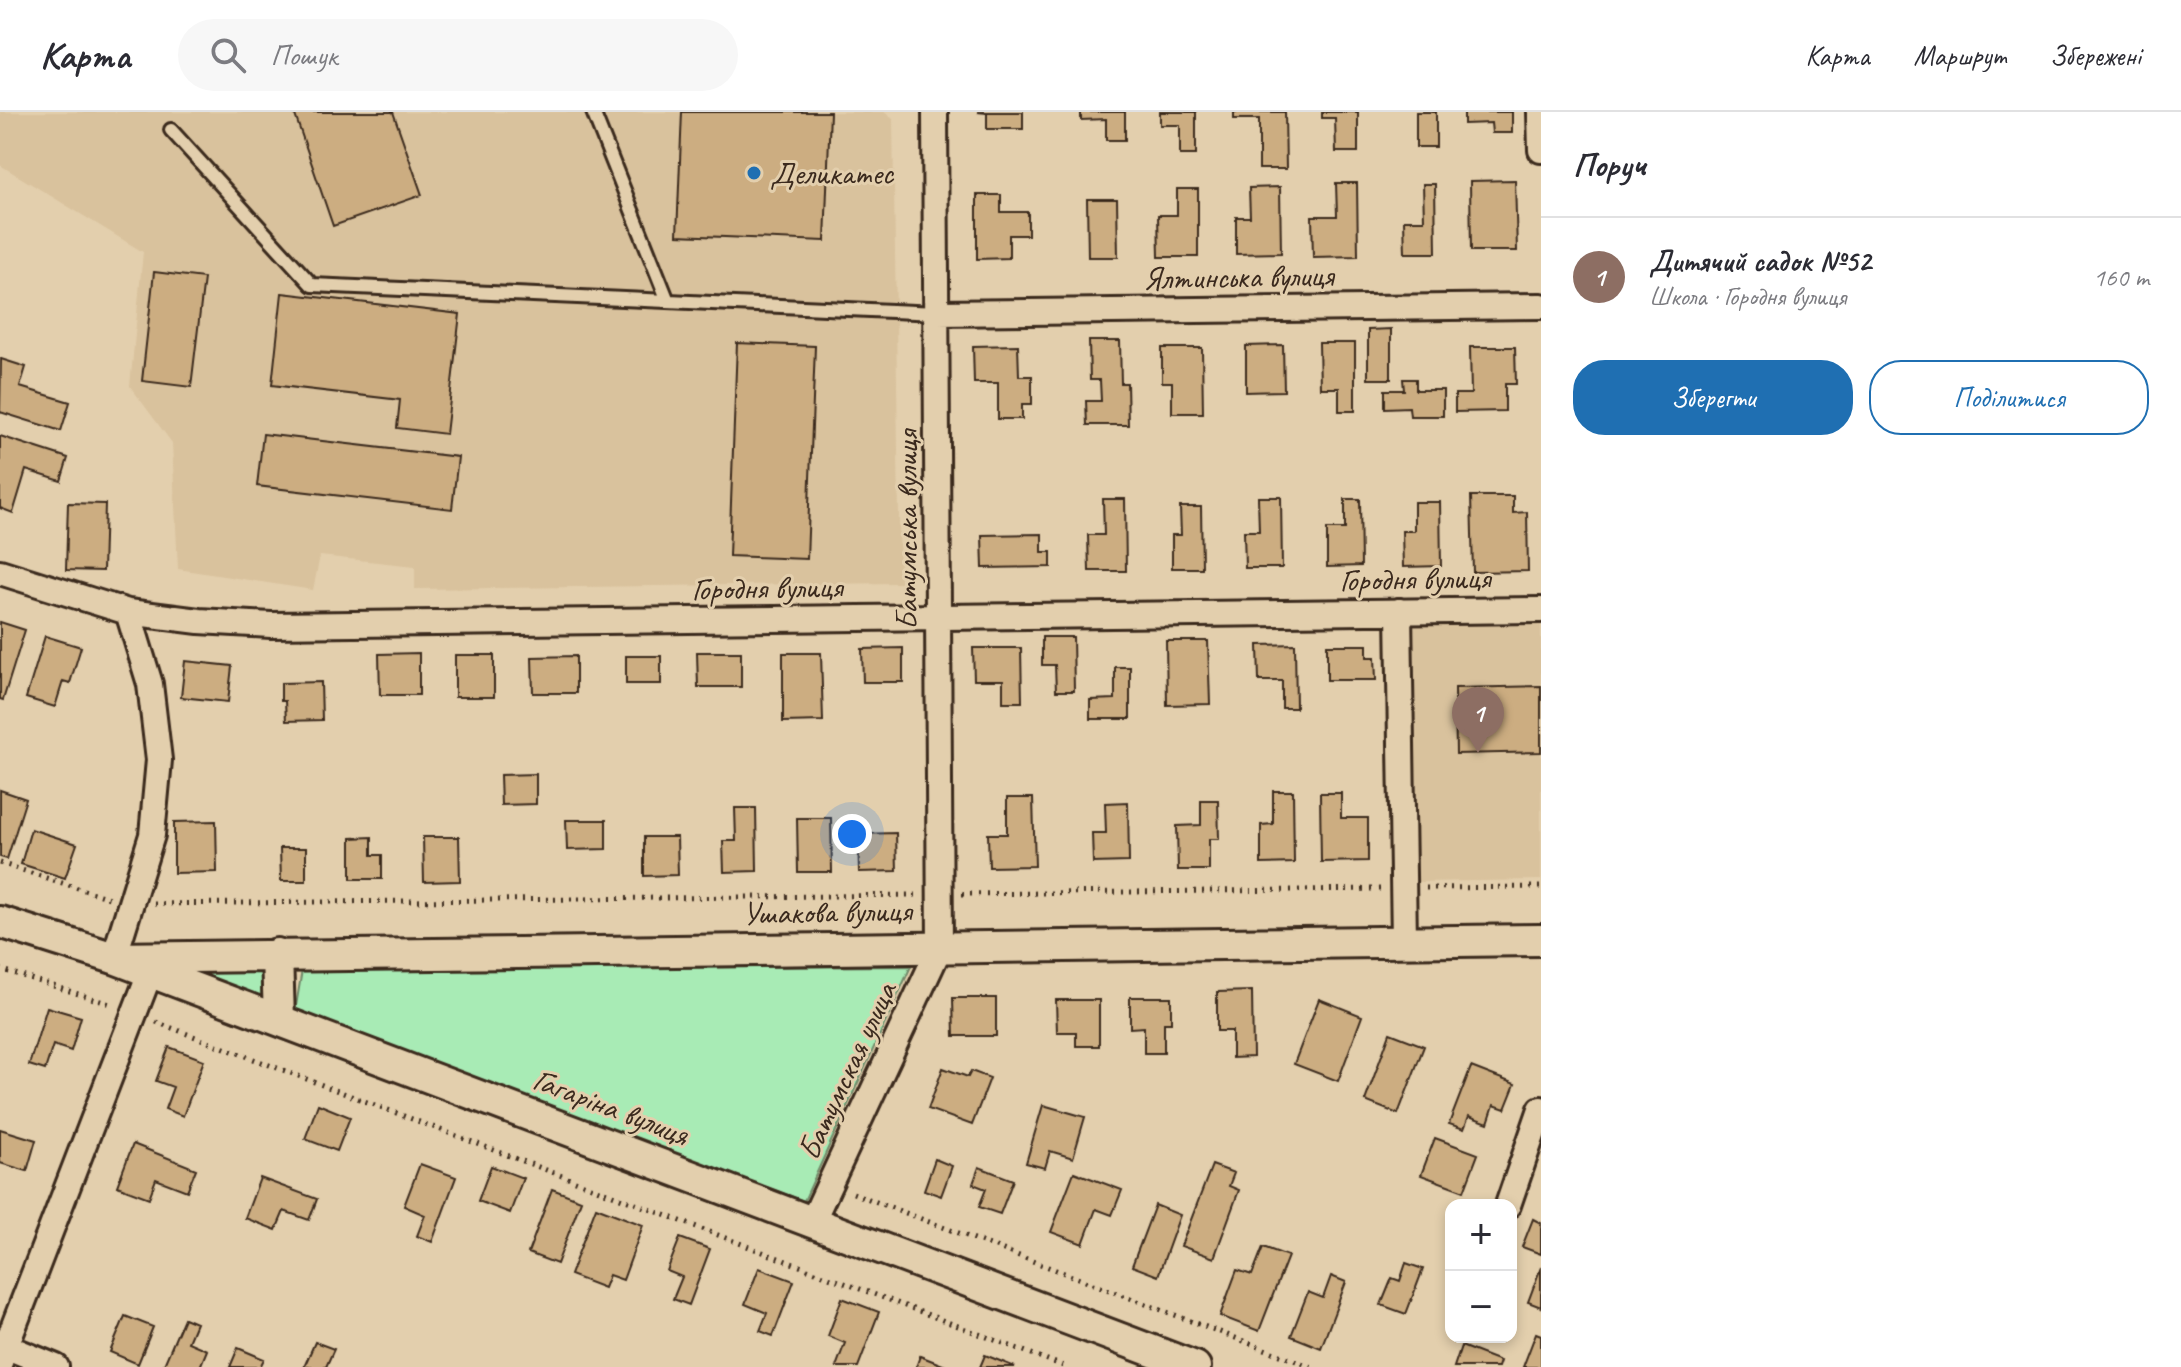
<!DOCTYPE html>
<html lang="uk">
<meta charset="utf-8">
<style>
body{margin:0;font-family:Caveat,sans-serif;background:#f7f7f7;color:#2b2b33}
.controls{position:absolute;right:24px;bottom:24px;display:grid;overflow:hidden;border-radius:16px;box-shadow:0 4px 12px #0003}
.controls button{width:72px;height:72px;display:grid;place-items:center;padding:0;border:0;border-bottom:2px solid #e1e1e2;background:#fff;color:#2b2b33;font:40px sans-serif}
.you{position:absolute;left:852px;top:722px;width:28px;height:28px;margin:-20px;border:6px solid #fff;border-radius:50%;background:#1a73e8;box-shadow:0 0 0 12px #1a73e833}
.badge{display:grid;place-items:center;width:52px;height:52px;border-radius:50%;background:#1f6fb2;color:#fff;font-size:26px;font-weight:700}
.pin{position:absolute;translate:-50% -66px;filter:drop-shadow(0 2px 4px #0008)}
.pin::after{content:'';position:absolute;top:42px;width:28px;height:24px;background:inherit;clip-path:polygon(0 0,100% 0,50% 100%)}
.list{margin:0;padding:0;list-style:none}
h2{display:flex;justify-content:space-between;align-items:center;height:104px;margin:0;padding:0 32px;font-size:34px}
h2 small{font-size:26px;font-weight:400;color:#7c7c81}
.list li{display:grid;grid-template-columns:52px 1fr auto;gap:24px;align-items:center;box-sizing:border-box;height:120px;padding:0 32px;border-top:2px solid #e1e1e2}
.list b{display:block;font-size:30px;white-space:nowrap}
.list p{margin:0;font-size:26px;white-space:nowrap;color:#7c7c81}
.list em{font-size:26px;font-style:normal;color:#7c7c81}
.actions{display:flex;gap:16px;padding:24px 32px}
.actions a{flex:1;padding:18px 0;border:2px solid #1f6fb2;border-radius:32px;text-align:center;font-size:28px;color:#1f6fb2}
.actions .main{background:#1f6fb2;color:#fff}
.icon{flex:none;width:44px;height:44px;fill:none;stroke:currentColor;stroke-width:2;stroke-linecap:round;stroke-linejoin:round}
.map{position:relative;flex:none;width:1541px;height:1255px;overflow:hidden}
header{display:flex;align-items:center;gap:48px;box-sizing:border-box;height:112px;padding:0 40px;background:#fff;border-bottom:2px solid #e1e1e2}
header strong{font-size:38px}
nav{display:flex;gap:44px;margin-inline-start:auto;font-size:28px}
.search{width:560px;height:72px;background:#f7f7f7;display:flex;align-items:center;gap:20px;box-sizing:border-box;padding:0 28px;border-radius:44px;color:#7c7c81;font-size:30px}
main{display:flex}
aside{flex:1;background:#fff}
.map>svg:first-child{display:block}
.built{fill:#d9c29d}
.green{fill:#a8ebb5;stroke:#728a6a;stroke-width:2}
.building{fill:#ccad81;stroke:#3b2a1e;stroke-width:2}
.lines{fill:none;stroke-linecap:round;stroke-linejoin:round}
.service-casing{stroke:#3b2a1e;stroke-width:18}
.minor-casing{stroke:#3b2a1e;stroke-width:30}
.tertiary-casing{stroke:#3b2a1e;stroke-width:36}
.path{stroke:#3b2a1e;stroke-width:5;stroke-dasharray:2 6;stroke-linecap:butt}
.service{stroke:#e3cfad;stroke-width:12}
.minor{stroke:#e3cfad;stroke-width:24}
.tertiary{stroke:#e3cfad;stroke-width:30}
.poi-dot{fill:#1f6fb2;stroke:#e3cfad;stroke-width:3}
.labels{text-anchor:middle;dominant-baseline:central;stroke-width:6;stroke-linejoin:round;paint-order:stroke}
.poi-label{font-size:32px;fill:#3b2a1e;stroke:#e3cfad;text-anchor:start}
.street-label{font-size:32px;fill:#3b2a1e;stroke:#e3cfad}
</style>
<header>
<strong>Карта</strong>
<div class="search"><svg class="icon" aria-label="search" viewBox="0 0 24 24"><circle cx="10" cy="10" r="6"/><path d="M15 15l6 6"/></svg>Пошук</div>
<nav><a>Карта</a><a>Маршрут</a><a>Збережені</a></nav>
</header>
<main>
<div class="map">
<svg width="1541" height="1255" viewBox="0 0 1541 1255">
<rect width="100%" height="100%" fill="#e3cfad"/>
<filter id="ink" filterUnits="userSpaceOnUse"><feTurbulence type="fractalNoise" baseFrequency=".0125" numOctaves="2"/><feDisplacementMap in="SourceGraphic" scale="16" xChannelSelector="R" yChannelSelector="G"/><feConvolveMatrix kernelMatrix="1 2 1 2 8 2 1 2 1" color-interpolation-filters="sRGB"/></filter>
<g filter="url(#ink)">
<!-- built -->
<path class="built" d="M0 0H884L893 7 900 471 415 477V454L320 444 313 478 178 457 172 331 130 274 143 140 0 53Z
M1541 512V768L1417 770 1414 513Z"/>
<!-- green -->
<path class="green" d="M911 854 804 1089 295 900 302 858Z
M273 858 268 890 185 859Z"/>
<!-- building -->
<path class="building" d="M294 0H393L422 83 333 114Z
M682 0H830L825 129 677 123Z
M977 0H1023V17H987V1Z
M1081 0H1125V28H1106V7L1081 8Z
M1160 0H1196V43H1180V13H1160Z
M1234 0H1285L1286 57H1259V7H1234Z
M1322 0H1358V40H1336L1335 6H1322Z
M1416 0H1436V35H1416Z
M1464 0H1512V21H1492L1491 11 1464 12Z
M1515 68 1517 139H1471L1470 69Z
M1336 71H1357L1358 144 1313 145 1312 104H1337Z
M1423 72H1435L1436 141H1405L1404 108H1424Z
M1280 75 1281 141 1236 142V105H1250L1249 76Z
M1177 77H1198V145H1159L1158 103H1177Z
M977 83H1001V100H1028V123H1009V146L977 147Z
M1087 87H1117L1118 145H1088Z
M154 160 204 166 191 275 142 269Z
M282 181 460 202 446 322 397 316 400 288 272 273Z
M1391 217V267H1368V218Z
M1089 229H1120L1121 271H1127L1128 313H1087L1086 289H1101L1100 268H1090Z
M737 231 815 234 807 447 729 444Z
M1319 231H1355V299H1339V276H1320Z
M1018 233 1019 264H1032V292H1022V307H998V271H974L973 234Z
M1283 233 1284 279 1246 280V234Z
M1470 235H1515L1516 272H1505V299L1455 300V282H1471Z
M1162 236H1202L1203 301H1172V270H1162Z
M1 247 26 255 20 275 70 290 61 319 0 300Z
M1403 267H1416V278H1443V304H1410L1409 295 1385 296V278H1404Z
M263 322 458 345 452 397 257 374Z
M0 324 68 346 61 369 26 358 13 401 0 396Z
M1471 384H1513V401L1527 400 1528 459 1473 460Z
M1258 385H1281L1282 456H1245L1244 419H1259Z
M1103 387H1125L1126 459H1089L1088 423H1104Z
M1345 387H1360L1361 454 1327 455V417H1345Z
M1414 390H1440L1441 454 1403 455 1402 419H1414Z
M68 391 105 392 103 459 66 458Z
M1180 395H1201L1202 456H1172V423H1181Z
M1042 422V440H1051V455L983 456 982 423Z
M0 510 25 518 3 588 0 587Z
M45 524 81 535 70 571 63 569 55 595 26 586Z
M1042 525H1073L1074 579H1056L1055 553H1042Z
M1166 529H1208L1210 592 1167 593Z
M1295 532 1296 596H1282V569H1259L1258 533Z
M1327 533H1367V545H1375L1376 568H1327Z
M903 536V570H863L862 537Z
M973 536H1021L1022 590H1003V568H974Z
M697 540H741V575H698Z
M419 541V583H380L379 542Z
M783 541H821L823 609 783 610Z
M455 543H494V585H455Z
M576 544V581H533L532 545Z
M626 544H661V572H626Z
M185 549 232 554 228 590 181 585Z
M1115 555H1130V607H1090V588L1115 587Z
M321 570 322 608 286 609 285 589H281V571Z
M1541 574V640L1456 642 1455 576Z
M536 662V692L501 693 500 663Z
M0 678 26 687 7 747 0 745Z
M1273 679H1293L1294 751 1261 752V713L1273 712Z
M1320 681H1341V706H1368V749L1321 750Z
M1007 686H1033L1035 754 989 755 988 722H1007Z
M1201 688H1218L1219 727H1209V758H1178L1177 714 1201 713Z
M1128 690 1129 750 1093 751 1092 721H1106L1105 691Z
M735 696H756L757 759 724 760 723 729H736Z
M797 706H831L832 760H798Z
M566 708H606V737L567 738Z
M216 709 217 760 174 761V710Z
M31 717 77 732 65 766 21 752Z
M896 721 897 759 859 760 858 722Z
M372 725V743H382V767H351V726Z
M423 725H459L460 769 424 770Z
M644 725H677L678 763 644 764Z
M280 736H306V769H281Z
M1252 879 1253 945 1232 946V919H1217V880Z
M1130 885H1171V911H1164V941H1144V915L1130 916Z
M953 886H996V924H954Z
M1319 887 1362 904 1338 969 1294 952Z
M1056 888H1099V934H1076V920H1057Z
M47 895 81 905 71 939 53 933 45 958 29 953Z
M1390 921 1424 934 1398 1002 1365 989Z
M169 935 204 948 183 1004 165 997 173 975 156 969Z
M1471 955 1515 972 1505 997 1494 993 1488 1011 1469 1004 1464 1017 1449 1012Z
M943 956 968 965 971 959 990 966 972 1013 928 997Z
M318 992 350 1005 337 1039 305 1027Z
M1043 993 1085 1005 1073 1046 1050 1039 1045 1056 1026 1051Z
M0 1017 36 1028 27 1059 0 1051Z
M1435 1026 1478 1042 1464 1079 1421 1063Z
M133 1032 196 1057 187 1079 156 1067 149 1086 117 1074Z
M935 1047 952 1054 941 1084 924 1078Z
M420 1052 456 1065 432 1130 417 1124 425 1103 404 1094Z
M1212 1053 1234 1061 1229 1074 1239 1078 1214 1146 1181 1134Z
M491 1054 523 1066 510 1101 478 1089Z
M979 1055 1013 1068 1000 1102 979 1095 986 1077 973 1072Z
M1074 1060 1122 1078 1112 1103 1096 1097 1083 1132 1051 1120Z
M260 1066 317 1087 309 1108 284 1099 276 1118 245 1106Z
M552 1077 581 1088 557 1152 528 1141Z
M1155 1093 1180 1103 1158 1164 1132 1154Z
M596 1095 643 1113 623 1168 609 1163 604 1176 570 1163Z
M1533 1107 1541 1111V1142L1522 1135Z
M680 1126 710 1137 689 1193 673 1187 682 1165 667 1159Z
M1263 1135 1288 1144 1259 1219 1220 1204 1237 1158 1252 1163Z
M1406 1151 1423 1157 1406 1202 1381 1193 1392 1166 1400 1169Z
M1541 1155V1195L1528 1190Z
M759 1156 794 1169 773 1224 760 1219 767 1201 745 1192Z
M1331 1164 1346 1170 1321 1236 1291 1224 1308 1180 1323 1186Z
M842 1186 879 1200 858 1255H836L845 1231 828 1224Z
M125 1204 153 1215 138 1252 110 1240Z
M184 1206 196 1211 188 1230 207 1238 200 1255H163Z
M1536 1221 1541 1223V1255H1523Z
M315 1230 334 1237 326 1255H304Z
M1461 1234 1500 1249 1498 1255H1454Z
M238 1236 264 1247 260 1255H230Z
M985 1243 1015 1255H980Z
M920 1244 948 1255H916Z"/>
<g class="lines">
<defs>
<path id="service" d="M593 0 668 189
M171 18 312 173 937 201"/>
<path id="minor" d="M1540 0 1541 38
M937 201 1541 194
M0 460 128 500 199 509 271 513 1541 498
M1399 499 1404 829
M114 846 152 723 159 648 150 572 128 500
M1508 1093 1541 997
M812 1110 940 835 935 0
M0 1232 56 1255
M0 1250 156 845"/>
<path id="tertiary" d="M0 810 114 846 1195 1255
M277 842 279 908
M114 846 1541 828"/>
</defs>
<!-- service casing -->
<use href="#service" class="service-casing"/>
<!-- minor casing -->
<use href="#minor" class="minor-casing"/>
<!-- tertiary casing -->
<use href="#tertiary" class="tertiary-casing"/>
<!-- path -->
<path class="path" d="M0 751 109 786
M1426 776 1541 775
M962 782 1380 777
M154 792 916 783
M0 857 113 893
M156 910 1066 1255
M853 1081 1312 1255"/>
<!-- service -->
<use href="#service" class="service"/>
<!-- minor -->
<use href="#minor" class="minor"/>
<!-- tertiary -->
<use href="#tertiary" class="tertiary"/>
</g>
</g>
<!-- markers -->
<circle class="poi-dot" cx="754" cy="61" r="8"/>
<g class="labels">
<!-- poi labels -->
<g class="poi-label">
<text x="770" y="61">Деликатес</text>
</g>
<!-- street labels -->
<g class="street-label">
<text transform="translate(1238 165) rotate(-1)">Ялтинська вулиця</text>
<text transform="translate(906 418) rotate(-90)">Батумська вулиця</text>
<text transform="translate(1415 467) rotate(-1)">Городня вулиця</text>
<text transform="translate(767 476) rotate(-1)">Городня вулиця</text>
<text transform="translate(827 800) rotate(-1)">Ушакова вулиця</text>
<text transform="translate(847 959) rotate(-65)">Батумская улица</text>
<text transform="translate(611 995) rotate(21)">Гагаріна вулиця</text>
</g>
</g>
</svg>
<div class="controls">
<button>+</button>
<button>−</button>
</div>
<div class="you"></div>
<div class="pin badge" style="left:1478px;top:641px;background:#8d6e63">1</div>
</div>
<aside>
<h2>Поруч<small></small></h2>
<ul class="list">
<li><span class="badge" style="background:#8d6e63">1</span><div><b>Дитячий садок №52</b><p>Школа · Городня вулиця</p></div><em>160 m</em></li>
</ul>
<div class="actions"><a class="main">Зберегти</a><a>Поділитися</a></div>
</aside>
</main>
